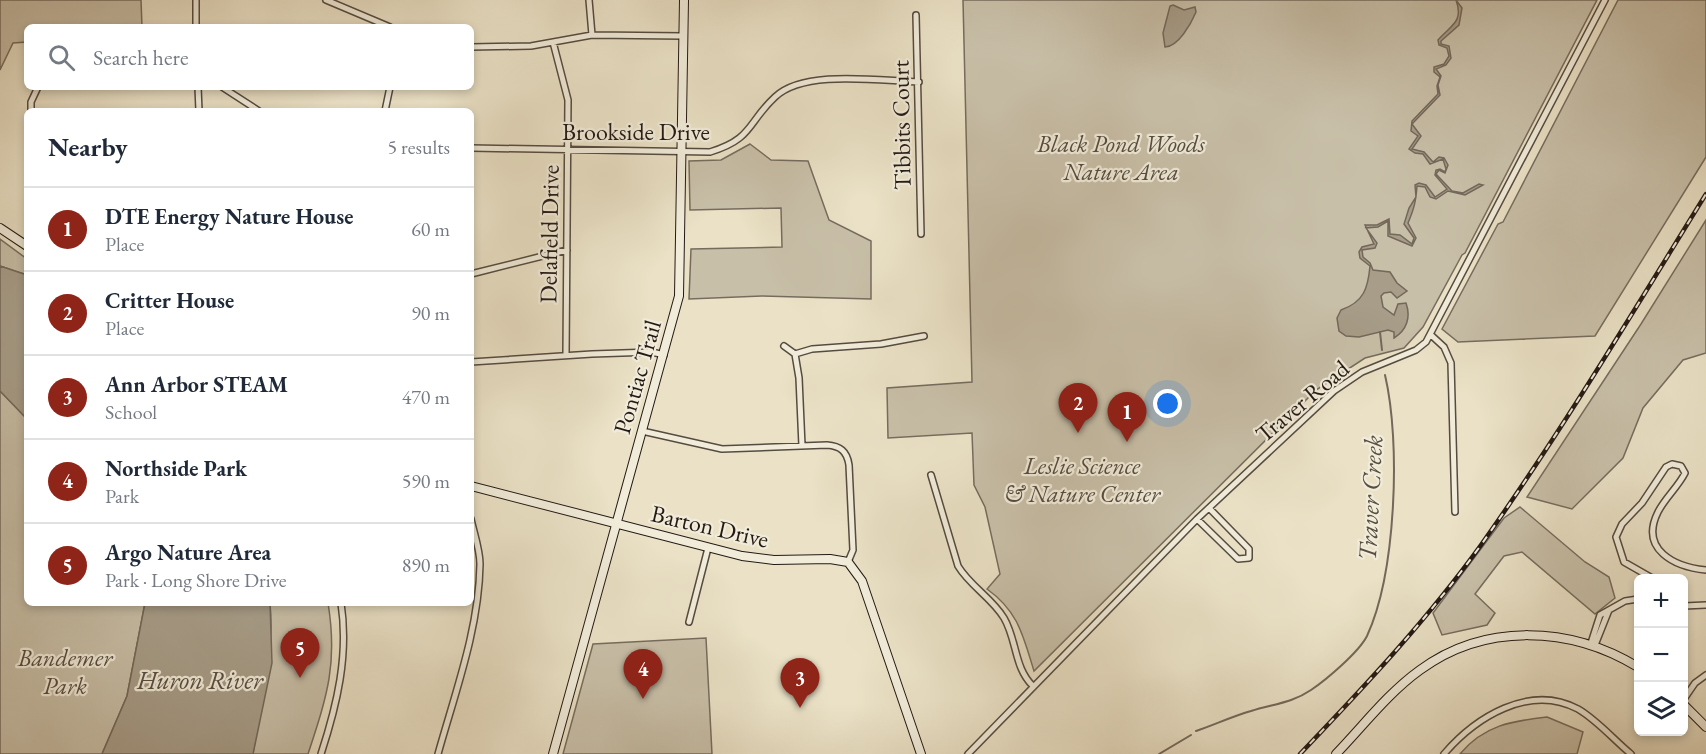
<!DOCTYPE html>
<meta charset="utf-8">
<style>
body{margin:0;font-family:"EB Garamond",serif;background:#f2f2f3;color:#1f2937}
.controls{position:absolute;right:18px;bottom:18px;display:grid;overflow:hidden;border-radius:9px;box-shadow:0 3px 9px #0003}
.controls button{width:54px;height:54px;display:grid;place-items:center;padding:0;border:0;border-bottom:2px solid #e0e1e3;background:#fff;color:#1f2937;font:30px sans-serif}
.you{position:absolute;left:1168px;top:404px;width:21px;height:21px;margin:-15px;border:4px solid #fff;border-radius:50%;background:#1a73e8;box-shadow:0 0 0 9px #1a73e833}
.badge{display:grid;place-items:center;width:39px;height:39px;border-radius:50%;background:#8f2418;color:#fff;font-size:20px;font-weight:700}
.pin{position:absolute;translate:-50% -50px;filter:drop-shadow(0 2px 3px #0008)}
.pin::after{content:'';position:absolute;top:32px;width:21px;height:18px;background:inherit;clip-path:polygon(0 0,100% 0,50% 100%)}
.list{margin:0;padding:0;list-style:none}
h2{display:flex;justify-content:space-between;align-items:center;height:78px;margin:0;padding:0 24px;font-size:26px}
h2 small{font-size:20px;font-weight:400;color:#747a83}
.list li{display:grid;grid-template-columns:39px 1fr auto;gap:18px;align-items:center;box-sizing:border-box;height:84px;padding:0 24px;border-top:2px solid #e0e1e3}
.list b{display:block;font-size:22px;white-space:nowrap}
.list p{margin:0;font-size:20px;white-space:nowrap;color:#747a83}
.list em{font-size:20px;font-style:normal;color:#747a83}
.icon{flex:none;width:33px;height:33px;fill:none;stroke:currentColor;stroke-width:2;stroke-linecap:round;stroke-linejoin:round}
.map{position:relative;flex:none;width:1706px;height:754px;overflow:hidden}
.search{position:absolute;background:#fff;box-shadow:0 3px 9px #0003;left:24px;top:24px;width:450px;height:66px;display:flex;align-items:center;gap:15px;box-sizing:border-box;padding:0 21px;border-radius:9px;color:#747a83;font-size:22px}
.panel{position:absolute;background:#fff;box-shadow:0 3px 9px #0003;left:24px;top:108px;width:450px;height:498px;border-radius:9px}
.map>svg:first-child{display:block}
.green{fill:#c8bfa8;stroke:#766c5e;stroke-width:1.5}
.water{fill:#a79d89;stroke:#73685a;stroke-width:1.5}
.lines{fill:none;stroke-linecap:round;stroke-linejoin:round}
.stream{stroke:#73685a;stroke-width:2}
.minor-casing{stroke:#564b40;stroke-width:8}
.secondary-casing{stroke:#241914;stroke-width:10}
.minor{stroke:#f1ecda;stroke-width:5}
.secondary{stroke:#f1ecda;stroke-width:8}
.rail-casing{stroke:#241914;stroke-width:4.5}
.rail{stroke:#f1ecda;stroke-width:2;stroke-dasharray:7;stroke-linecap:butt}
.labels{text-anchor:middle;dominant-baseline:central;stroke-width:4.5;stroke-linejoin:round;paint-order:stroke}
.street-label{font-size:24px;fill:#241914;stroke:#f1ecda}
.park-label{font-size:24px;font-style:italic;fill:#554b40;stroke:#f1ecda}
.water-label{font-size:26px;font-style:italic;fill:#584e43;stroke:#f1ecda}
</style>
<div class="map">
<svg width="1706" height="754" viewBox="0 0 1706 754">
<rect width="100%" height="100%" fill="#eae1c6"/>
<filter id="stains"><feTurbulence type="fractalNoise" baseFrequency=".00333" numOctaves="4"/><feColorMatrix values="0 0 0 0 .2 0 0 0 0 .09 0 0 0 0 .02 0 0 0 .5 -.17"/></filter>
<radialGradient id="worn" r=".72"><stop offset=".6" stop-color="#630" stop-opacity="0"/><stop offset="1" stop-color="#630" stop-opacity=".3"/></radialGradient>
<!-- green -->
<path class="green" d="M0 0H141L142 27H27V42L13 43 0 70Z
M963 0H1597L1465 253 1462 255 1423 327 1404 348 1365 358 1316 390 1034 671C1023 636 1019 612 987 589L1000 574 985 507 974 485 972 433 888 438 887 388 972 382Z
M1618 0H1706V157L1595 336 1458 342 1442 329 1498 224 1503 222Z
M750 144 771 160 808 161 829 220 871 241V299L762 296 689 299 691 249 782 247 781 208 690 210 689 161 721 160Z
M1706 220V353L1683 360 1643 408 1623 458 1572 509 1527 497 1641 324Z
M0 239 27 259V275L0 266Z
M0 391 27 419V603H145L127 696 102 754H0Z
M1520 507 1585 562 1609 577 1615 598 1595 614 1522 552 1504 556 1475 594 1495 613 1487 625 1442 635 1433 613 1504 518Z
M270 603H328C338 664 327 696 308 754H253C261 701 275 658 270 603Z
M706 638 712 754H563L593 644Z
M1547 717 1583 732 1577 754H1460C1484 725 1512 721 1547 717Z"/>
<!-- water -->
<path class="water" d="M1456 0 1462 8 1459 25 1441 41V44L1449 46 1451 58 1446 65 1436 69 1441 76 1438 85 1440 95 1412 124 1421 136 1412 149 1424 152 1433 162 1439 157 1444 158 1448 165 1445 173 1439 170 1436 174 1452 191 1463 193 1479 184 1483 185 1465 195 1448 191 1436 199 1430 197 1425 187 1417 186C1416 201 1414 209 1408 223L1416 238 1412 246 1388 236V221L1378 227 1366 228 1377 243 1375 248 1362 250 1363 257 1370 263 1373 270 1390 272 1397 283 1407 291 1397 298 1391 292 1384 293 1381 296 1383 307 1394 315 1398 304 1406 303C1411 317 1407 330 1394 338V332L1388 330 1359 337 1346 336 1339 331 1337 318 1341 310C1364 302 1368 288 1370 266L1360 258 1359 252 1362 247 1374 244 1365 225H1377L1389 219 1390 234 1400 235 1412 244 1414 238 1404 224 1409 208 1416 197 1415 185 1419 183 1426 185 1435 197 1447 189 1435 175 1436 170 1440 169 1445 172 1446 169 1443 159 1430 164 1423 154 1415 153 1409 149 1418 136 1411 131 1412 121 1438 94 1437 86 1440 77 1434 72V67L1444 64 1449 56 1447 48 1439 45 1438 40C1451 25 1464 22 1456 0Z
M1173 5 1184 10 1195 7 1196 12C1191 24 1178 47 1165 47L1163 33 1170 6Z
M0 266 27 275V419L0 391Z
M145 603H270L272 663 253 754H102L127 696Z"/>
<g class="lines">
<!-- stream -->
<path class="stream" d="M1380 332 1382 350
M1196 731C1214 725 1233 716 1251 711 1273 704 1292 703 1311 690 1326 680 1359 652 1367 636 1396 573 1401 443 1385 375
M1159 754 1191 735"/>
<defs>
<path id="minor" d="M326 0 390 27
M589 0 592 35
M916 15 921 234
M196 27V0
M553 42 568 100 566 355
M471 47 531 46 592 35 683 36
M198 87 199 111
M222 87 259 111
M31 111V102L38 87
M385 111 390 87
M471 148 710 152C753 139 747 123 775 97 804 69 880 81 919 82
M471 274 567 250
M1431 335 1444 347 1451 363 1455 512
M784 346 795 354
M471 362 592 354 652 352 664 355
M642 431 722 449 827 445C840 446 847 451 849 465L853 550 848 562
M802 446 799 378 795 354 812 349 881 344 924 336
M931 475 958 566C970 586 992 598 1004 618 1017 640 1014 668 1033 686
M1197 519 1238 559 1249 558V549L1209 508
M1652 578 1624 562 1616 537 1622 524 1642 503 1666 467 1672 464 1681 466 1685 473C1678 487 1665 498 1658 512 1639 550 1675 567 1706 570
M1684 606 1706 605
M689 622 708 548
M1591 643 1600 615 1625 601 1638 599
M1595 645 1609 610
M1684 699 1695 683 1706 675
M321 754C337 705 349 655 341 603
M438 754C455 693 479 629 480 564 480 550 474 533 471 519
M968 754 1197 519 1334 391 1362 372 1416 350 1426 342 1605 0
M1444 754C1475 718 1529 683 1578 709 1597 720 1614 740 1631 754"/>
<path id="secondary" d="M0 228 27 246
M471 486 742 556 774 560 830 559 848 562 862 581 921 754
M1684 705 1706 727
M553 754 679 296 684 0
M1336 754C1363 726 1388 693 1420 670 1485 622 1571 626 1638 667"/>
</defs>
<!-- minor casing -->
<use href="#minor" class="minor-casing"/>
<!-- secondary casing -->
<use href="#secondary" class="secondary-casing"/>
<!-- minor -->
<use href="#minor" class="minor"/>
<!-- secondary -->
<use href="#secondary" class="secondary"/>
<defs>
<path id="rail" d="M1300 754C1364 687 1427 620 1481 545 1561 432 1633 312 1706 194"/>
</defs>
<!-- rail casing -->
<use href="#rail" class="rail-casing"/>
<!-- rail -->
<use href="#rail" class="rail"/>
</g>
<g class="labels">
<!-- street labels -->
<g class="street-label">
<text transform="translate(901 125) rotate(-91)">Tibbits Court</text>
<text x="636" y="131">Brookside Drive</text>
<text transform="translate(549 234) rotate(-89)">Delafield Drive</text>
<text transform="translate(637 377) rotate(-74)">Pontiac Trail</text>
<text transform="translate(1302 401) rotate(-40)">Traver Road</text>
<text transform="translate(710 526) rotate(13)">Barton Drive</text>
</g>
<!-- park labels -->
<g class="park-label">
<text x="1121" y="143">Black Pond Woods<tspan x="1121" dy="28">Nature Area</tspan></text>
<text x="1082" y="465">Leslie Science<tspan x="1082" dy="28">&amp; Nature Center</tspan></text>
<text x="65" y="657">Bandemer<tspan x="65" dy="28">Park</tspan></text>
</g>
<!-- water labels -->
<g class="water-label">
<text transform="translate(1370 498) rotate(-87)">Traver Creek</text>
<text x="200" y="680">Huron River</text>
</g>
</g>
<rect width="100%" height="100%" filter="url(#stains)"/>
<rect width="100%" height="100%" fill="url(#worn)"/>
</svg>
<div class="controls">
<button>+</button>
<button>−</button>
<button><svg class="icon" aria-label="layers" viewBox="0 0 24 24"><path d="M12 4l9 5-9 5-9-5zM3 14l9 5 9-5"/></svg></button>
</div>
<div class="you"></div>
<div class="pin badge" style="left:1127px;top:442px">1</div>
<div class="pin badge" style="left:1078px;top:433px">2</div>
<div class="pin badge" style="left:800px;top:708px">3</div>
<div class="pin badge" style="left:643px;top:699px">4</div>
<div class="pin badge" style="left:300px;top:678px">5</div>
<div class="search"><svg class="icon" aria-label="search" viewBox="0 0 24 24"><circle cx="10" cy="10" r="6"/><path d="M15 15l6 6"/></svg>Search here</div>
<section class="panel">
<h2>Nearby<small>5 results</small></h2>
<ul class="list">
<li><span class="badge">1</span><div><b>DTE Energy Nature House</b><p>Place</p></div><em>60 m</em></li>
<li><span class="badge">2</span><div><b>Critter House</b><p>Place</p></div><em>90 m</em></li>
<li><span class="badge">3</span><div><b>Ann Arbor STEAM</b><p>School</p></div><em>470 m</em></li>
<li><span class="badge">4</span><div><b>Northside Park</b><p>Park</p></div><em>590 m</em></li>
<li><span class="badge">5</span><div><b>Argo Nature Area</b><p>Park · Long Shore Drive</p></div><em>890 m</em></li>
</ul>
</section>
</div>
